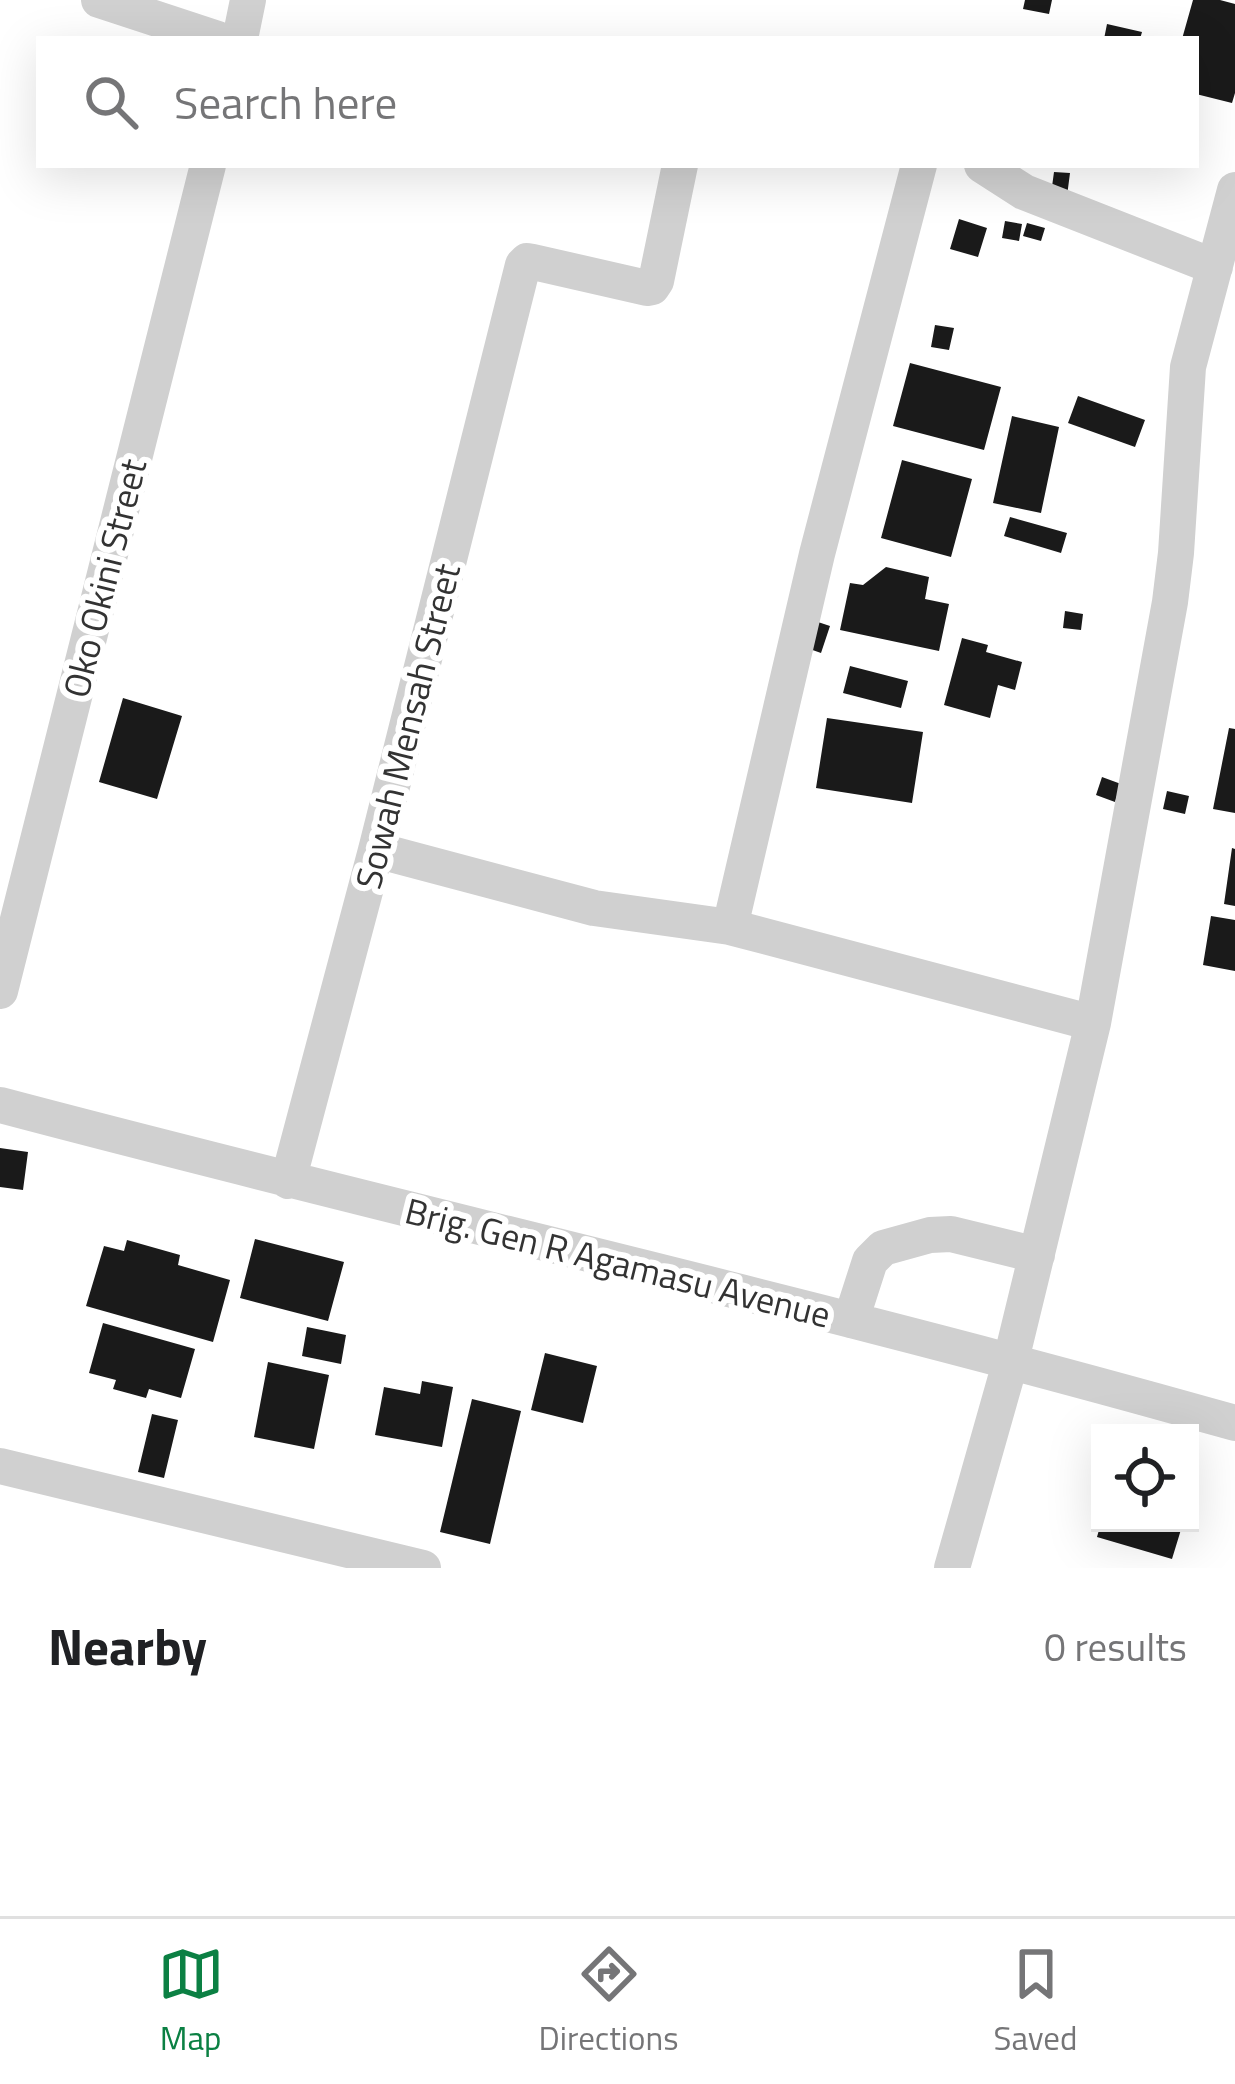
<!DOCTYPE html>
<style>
body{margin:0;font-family:"Titillium Web",sans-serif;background:#f2f2f2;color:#202124}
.controls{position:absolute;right:36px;bottom:36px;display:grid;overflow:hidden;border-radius:0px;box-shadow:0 12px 48px #0002}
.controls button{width:108px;height:108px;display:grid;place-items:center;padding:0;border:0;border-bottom:3px solid #e0e0e0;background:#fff;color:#202124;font:60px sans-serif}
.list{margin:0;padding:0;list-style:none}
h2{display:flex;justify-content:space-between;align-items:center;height:156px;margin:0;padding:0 48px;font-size:51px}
h2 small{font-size:39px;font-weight:400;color:#757577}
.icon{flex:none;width:66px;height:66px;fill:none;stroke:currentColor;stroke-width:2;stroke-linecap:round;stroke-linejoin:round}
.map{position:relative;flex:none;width:1235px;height:1568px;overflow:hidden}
.search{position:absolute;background:#fff;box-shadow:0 12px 48px #0002;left:36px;right:36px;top:36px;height:132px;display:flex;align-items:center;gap:30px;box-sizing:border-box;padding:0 42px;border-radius:0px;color:#757577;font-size:45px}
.sheet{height:348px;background:#fff}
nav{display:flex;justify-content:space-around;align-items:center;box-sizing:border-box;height:168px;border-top:3px solid #e0e0e0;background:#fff;font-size:33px;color:#757577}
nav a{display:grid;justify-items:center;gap:6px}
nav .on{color:#0b8043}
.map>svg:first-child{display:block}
.building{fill:#1a1a1a}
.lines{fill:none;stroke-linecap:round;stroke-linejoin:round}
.minor{stroke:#d0d0d0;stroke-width:36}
.labels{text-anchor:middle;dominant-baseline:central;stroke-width:12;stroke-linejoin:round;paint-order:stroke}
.street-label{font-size:36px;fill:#333;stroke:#fff}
</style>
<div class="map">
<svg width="1235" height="1568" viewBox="0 0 1235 1568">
<rect width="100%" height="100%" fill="#fff"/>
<!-- building -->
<path class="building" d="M1025 0H1052L1049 14 1023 9Z
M1193 0H1220L1235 4V93L1232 103 1196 94V39H1182Z
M1107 24 1142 32 1140 39H1104Z
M1054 172 1070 173 1067 196 1051 194Z
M959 219 987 228 978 257 950 249Z
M1005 221 1022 224 1019 241 1002 238Z
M1027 223 1045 228 1041 241 1023 236Z
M935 325 954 328 949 350 931 347Z
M910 363 1001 387 984 450 893 426Z
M1078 396 1145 420 1135 447 1068 423Z
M1012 416 1059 427 1041 513 993 503Z
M902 460 972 479 951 557 881 538Z
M1010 517 1067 533 1061 553 1004 536Z
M886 567 929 577 925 599 949 604 939 651 840 630 850 583 863 585Z
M1065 611 1083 614 1081 630 1063 628Z
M812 620 830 626 821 653 804 647Z
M962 638 988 645 986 652 1022 662 1015 690 998 685 990 718 944 705Z
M850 666 908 681 901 708 843 693Z
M123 698 182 716 157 799 99 782Z
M827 718 923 732 912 803 816 788Z
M1229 728 1235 729V813L1213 809Z
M1102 777 1121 784 1115 802 1096 795Z
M1167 791 1189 796 1185 814 1163 809Z
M1232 848 1235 849V906L1224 904Z
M1211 916 1235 920V971L1203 965Z
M0 1148 28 1152 23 1190 0 1187Z
M255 1239 344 1262 328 1321 240 1298Z
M127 1240 180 1255 178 1265 230 1280 213 1342 86 1306 104 1246 124 1251Z
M103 1323 195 1349 181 1398 149 1389 146 1398 113 1389 116 1380 89 1373Z
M307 1327 346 1335 341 1364 302 1356Z
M545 1353 597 1366 583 1423 531 1410Z
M268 1362 329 1375 314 1449 254 1437Z
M422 1381 453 1387 442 1447 375 1435 384 1387 420 1394Z
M472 1399 521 1411 490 1544 440 1532Z
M152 1414 178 1420 164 1478 138 1472Z
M1101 1523H1183L1172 1559 1097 1537Z"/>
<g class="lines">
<!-- minor -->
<path class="minor" d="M99 0 218 39
M240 39 248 0
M982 165 1024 192 1215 267
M376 850 594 908 730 927 1093 1023
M730 927 817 554 919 165
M0 991 208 165
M0 1105C411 1214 826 1307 1235 1423
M288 1181 376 850 523 265 527 261 533 262 647 288 652 287 656 281 680 165
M851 1320 870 1261 883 1248 930 1235 951 1234 1037 1255
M0 1466 423 1568
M952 1568 1011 1360 1093 1023 1170 602 1176 553 1188 367 1235 190"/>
</g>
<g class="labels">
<!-- street labels -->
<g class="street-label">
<text transform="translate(104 578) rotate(-76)">Oko Okini Street</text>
<text transform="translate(407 726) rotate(-76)">Sowah Mensah Street</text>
<text transform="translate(618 1262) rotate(14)">Brig. Gen R Agamasu Avenue</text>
</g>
</g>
</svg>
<div class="controls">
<button><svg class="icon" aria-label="locate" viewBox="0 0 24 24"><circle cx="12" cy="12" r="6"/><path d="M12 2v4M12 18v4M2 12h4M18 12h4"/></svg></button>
</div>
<div class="search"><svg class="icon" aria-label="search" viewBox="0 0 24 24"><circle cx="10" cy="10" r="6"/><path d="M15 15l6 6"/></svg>Search here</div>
</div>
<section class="sheet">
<h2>Nearby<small>0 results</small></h2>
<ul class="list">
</ul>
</section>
<nav>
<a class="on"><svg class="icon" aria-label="map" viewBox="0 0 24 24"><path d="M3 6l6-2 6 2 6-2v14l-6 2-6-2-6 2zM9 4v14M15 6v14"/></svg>Map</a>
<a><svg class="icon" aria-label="directions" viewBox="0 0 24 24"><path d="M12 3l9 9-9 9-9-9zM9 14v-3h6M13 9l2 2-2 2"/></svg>Directions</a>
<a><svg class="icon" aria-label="saved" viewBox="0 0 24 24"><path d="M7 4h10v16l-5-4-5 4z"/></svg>Saved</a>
</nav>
